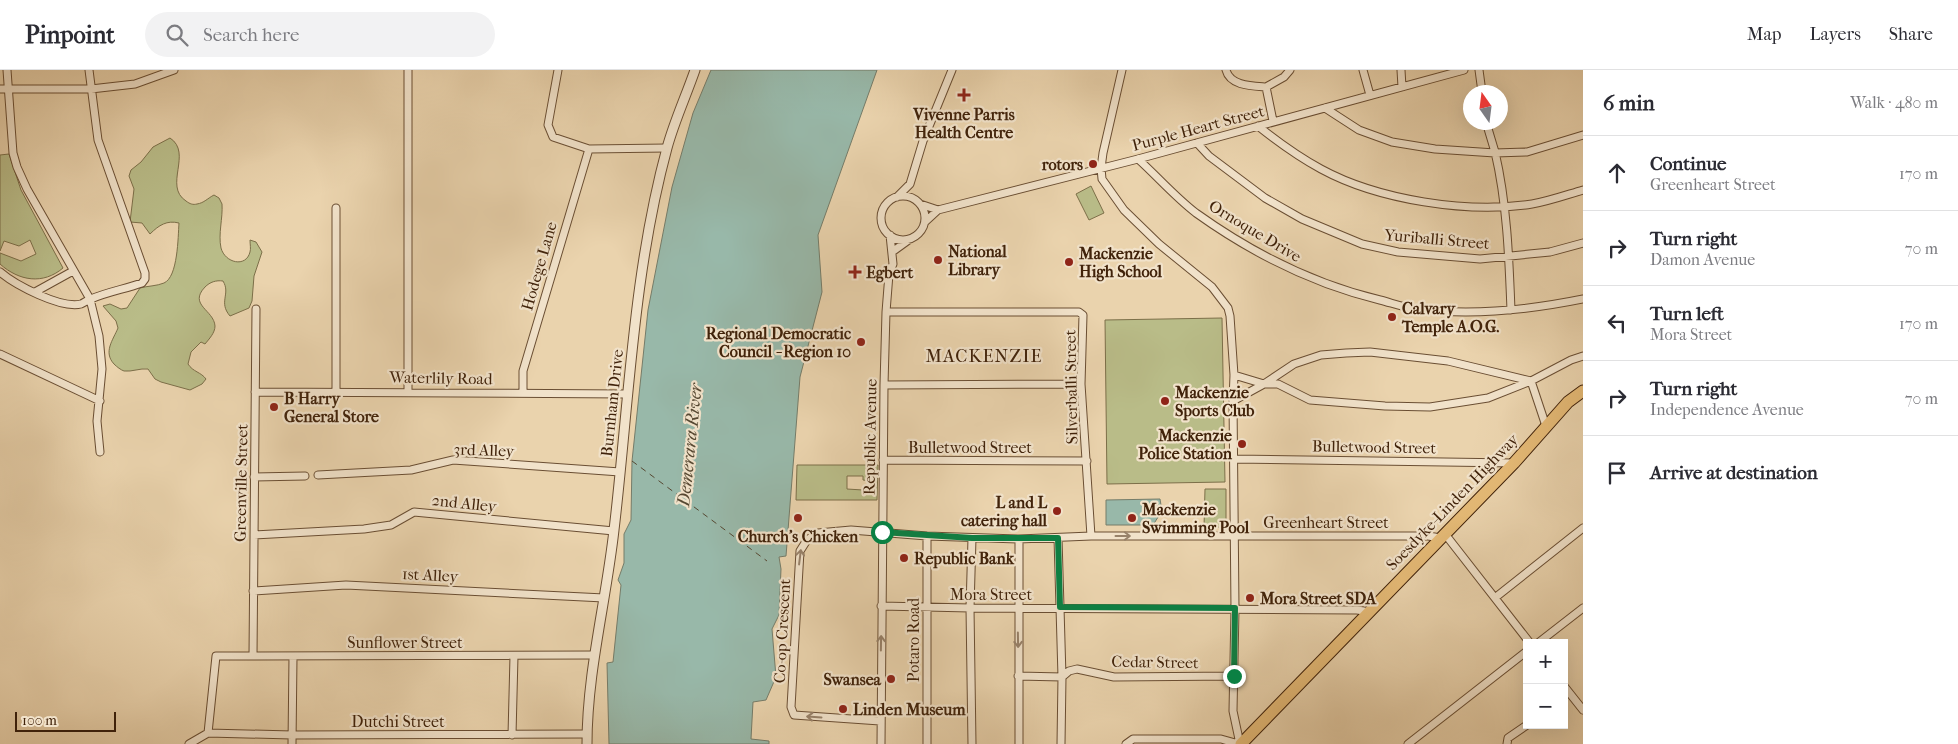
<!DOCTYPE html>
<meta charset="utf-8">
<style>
body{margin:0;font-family:"IM FELL French Canon",serif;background:#f2f2f3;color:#2b2b33}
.controls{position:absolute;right:15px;bottom:15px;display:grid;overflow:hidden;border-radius:0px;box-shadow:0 5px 20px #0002}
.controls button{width:45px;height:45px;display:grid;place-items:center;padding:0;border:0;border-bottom:1px solid #e1e1e2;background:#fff;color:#2b2b33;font:25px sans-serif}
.compass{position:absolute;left:1463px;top:15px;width:45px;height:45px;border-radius:50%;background:#fff;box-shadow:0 5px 20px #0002;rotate:346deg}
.scale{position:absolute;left:15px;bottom:12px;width:101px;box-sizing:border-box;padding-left:5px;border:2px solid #40220a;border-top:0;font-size:14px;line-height:18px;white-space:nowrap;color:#40220a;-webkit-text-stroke:4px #f1e2ca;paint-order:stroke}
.stop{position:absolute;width:15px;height:15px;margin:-11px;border:4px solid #0b8043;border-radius:50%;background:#fff}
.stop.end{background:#0b8043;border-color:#fff;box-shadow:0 1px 5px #0008}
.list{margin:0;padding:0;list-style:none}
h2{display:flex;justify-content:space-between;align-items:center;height:65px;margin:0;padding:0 20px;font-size:21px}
h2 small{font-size:16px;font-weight:400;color:#7c7c81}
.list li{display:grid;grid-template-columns:32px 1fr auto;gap:15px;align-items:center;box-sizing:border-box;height:75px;padding:0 20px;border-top:1px solid #e1e1e2}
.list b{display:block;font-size:19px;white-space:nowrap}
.list p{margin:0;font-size:16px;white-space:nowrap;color:#7c7c81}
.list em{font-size:16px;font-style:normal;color:#7c7c81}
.icon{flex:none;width:28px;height:28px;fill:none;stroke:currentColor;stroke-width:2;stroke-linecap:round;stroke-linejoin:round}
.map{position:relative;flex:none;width:1583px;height:674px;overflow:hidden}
header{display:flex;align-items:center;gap:30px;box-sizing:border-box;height:70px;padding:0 25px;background:#fff;border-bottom:1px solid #e1e1e2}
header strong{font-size:24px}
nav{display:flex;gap:28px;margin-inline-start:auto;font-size:18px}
.search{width:350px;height:45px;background:#f2f2f3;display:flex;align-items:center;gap:12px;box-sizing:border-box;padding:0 18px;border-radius:28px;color:#7c7c81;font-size:19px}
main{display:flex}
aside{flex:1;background:#fff}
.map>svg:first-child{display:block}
.green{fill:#b9bc88;stroke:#7c6f49;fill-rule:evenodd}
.water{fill:#98b8a9;stroke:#757c69}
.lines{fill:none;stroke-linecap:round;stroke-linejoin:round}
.ferry{stroke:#564832;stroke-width:1;stroke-dasharray:6 5;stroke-linecap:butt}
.minor-casing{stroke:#6a4e33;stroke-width:9}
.tertiary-casing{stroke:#6a4e33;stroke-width:11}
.primary-casing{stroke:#40220a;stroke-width:13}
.minor{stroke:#f1e2ca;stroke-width:7}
.tertiary{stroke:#f1e2ca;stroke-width:9}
.primary{stroke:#e5ba76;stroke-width:11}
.oneway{stroke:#98826a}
.route{stroke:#0b8043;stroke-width:6}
.poi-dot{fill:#8f2418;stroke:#f1e2ca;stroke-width:2}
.labels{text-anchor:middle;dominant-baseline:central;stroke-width:4.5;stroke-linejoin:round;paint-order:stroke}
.poi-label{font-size:16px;font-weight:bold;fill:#40220a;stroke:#f1e2ca;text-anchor:start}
.street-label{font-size:16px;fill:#40220a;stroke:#f1e2ca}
.neighbourhood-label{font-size:18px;letter-spacing:1px;fill:#40220a;stroke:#f1e2ca}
.water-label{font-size:18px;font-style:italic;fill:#564832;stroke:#f1e2ca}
</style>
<header>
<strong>Pinpoint</strong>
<div class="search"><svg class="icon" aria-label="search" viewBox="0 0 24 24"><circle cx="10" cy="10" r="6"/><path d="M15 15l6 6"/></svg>Search here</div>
<nav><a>Map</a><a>Layers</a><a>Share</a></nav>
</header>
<main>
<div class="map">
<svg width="1583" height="674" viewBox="0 0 1583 674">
<rect width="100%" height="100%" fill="#ead3ad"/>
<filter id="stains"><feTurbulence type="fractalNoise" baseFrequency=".004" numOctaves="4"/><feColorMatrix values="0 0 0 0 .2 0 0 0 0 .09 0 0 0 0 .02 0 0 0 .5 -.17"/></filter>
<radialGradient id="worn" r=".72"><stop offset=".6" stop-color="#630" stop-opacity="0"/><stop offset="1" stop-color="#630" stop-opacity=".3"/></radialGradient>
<!-- green -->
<path class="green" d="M170 68C193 83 163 116 186 131 190 134 193 135 197 134 204 133 208 128 214 125L219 128 222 134C223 148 218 164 221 178 225 193 246 198 250 182 251 179 250 174 250 170L256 172 262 182 254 206 252 231 249 238 230 246C218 232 231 224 223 211 216 210 210 212 205 217 188 235 214 240 215 256 215 263 209 269 205 274L201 272 191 282 188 294C193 302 201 302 206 309L202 314 190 320 161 312 155 309 148 299C140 298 132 302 124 301 121 300 117 297 114 294 103 282 113 270 118 258L116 251 103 236 110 234 121 239 127 238 140 218C147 216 157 216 164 213 178 207 178 167 179 153 167 150 159 155 150 164L142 153 130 152 134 119 129 106 131 100 141 92 153 77Z
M9 84 21 120 63 198C43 215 19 211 0 194V183L21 191 36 184 30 170 19 176 4 171 0 181V85Z
M1091 116 1104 143 1089 150 1076 124Z
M1222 248 1225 412 1107 414 1105 250Z
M797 395H878L877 430H796ZM847 406H863V410L871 411V418H863V420L847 419Z
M1205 419H1226V457H1204Z"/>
<!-- water -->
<path class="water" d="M711 0H877L818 165 822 222 800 307 786 486 779 487 781 499 779 545 772 559 776 607 766 630 753 632 751 669 769 671V674H609L607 593 613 592 621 515 618 510 624 493V464L631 450 632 391 648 240 672 117 693 43Z
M1160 429 1162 441 1153 455H1106V430Z"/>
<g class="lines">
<!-- ferry -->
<path class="ferry" d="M632 391 767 491"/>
<defs>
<path id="minor" d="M7 0 13 83 17 97 27 119 90 229 99 266 102 299 97 351 100 382
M558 0 548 55 553 67 589 79 667 78
M1122 0 1103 83 1101 98 1102 109 1124 140 1159 174 1212 217 1228 238 1230 246 1234 305 1233 331 1235 539 1233 641 1240 674
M1226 0C1230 16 1252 16 1266 17L1273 51
M1363 0 1370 25
M1401 0 1402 17
M1479 0 1482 22
M1266 17 1284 7 1290 0
M0 19H91L135 14 174 0
M1325 38 1359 60 1392 72 1435 79 1495 83 1527 82 1583 65
M1486 52C1489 62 1492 72 1495 82 1507 133 1509 188 1511 240
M1258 56C1278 72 1299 87 1321 99 1378 130 1468 144 1532 134 1549 131 1566 125 1583 120
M1197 73 1209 86 1265 128 1302 149 1362 174 1398 182 1480 189 1550 182 1583 173
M1138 89C1157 106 1175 127 1196 143 1252 183 1313 214 1380 230 1392 233 1405 238 1417 239 1472 246 1529 240 1583 229
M881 148a22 22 0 1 1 44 0a22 22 0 1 1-44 0Z
M897 127 910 114 923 71 952 0
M920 134 938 140
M336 138V321
M925 152 938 140 1138 89 1464 0
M892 182 910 169
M0 202C15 215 61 239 81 234 84 233 87 230 91 229 107 222 125 219 142 213L145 209V203L98 70 89 0
M35 222 73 201
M886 242H1079L1083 245 1081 314 1091 466
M0 284 100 331
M1234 305 1264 314H1278L1310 330 1385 336 1430 337 1488 328 1531 311 1571 290 1583 286
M1531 311 1546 356
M884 315 1081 314
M408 321V0
M255 322 627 324
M523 323V301L589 79
M1233 331 1264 314 1294 294 1321 285 1346 283 1370 282 1448 291 1531 311
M1234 389 1514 393
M883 390 1087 391
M318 405 411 400 453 390 620 402
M254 407 305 406
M1445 464 1530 573
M254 465 364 459 391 455 414 442 614 461
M972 468 970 538 972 674
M1058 468 1062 607 1061 674
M1019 469V674
M253 521 346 515 604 528
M1496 527 1583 458
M881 536 970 538 1357 540 1371 542
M1538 573 1583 538
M253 586 256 239
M1018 606 1062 607 1069 601 1077 599 1114 607 1234 606
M1564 616 1583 640
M880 651 794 645 791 637 800 481 807 470 818 463 851 460 927 466 1019 469 1091 466H1428L1441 468
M208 663 216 586 594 585
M208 663 292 665 587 664
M512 665 514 586
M189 674 208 663
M292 674 293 587
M881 674 884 315 886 242 889 204 893 194 890 165
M927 674V466
M1126 674 1133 669H1221L1239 674
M1408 674 1527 581
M1507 674 1508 668 1527 655"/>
<path id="tertiary" d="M587 674C587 602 606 532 614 460 629 333 633 203 667 78 674 52 686 26 695 0"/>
<path id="primary" d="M1241 674 1514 393 1568 332 1583 321"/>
</defs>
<!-- minor casing -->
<use href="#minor" class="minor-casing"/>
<!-- tertiary casing -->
<use href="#tertiary" class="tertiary-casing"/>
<!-- primary casing -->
<use href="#primary" class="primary-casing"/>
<!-- minor -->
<use href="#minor" class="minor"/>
<!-- tertiary -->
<use href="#tertiary" class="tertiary"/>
<!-- primary -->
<use href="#primary" class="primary"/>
</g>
<!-- one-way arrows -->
<defs><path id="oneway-shaft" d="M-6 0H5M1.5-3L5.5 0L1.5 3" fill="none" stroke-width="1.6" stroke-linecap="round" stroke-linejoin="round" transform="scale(1.25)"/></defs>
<g class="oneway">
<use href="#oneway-shaft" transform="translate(1123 466)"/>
<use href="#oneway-shaft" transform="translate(800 487) rotate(-83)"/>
<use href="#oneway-shaft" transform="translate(1018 570) rotate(89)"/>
<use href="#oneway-shaft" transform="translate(881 573) rotate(-89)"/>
<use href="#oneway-shaft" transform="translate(814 647) rotate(-176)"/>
</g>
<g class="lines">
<!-- route -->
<path class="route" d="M882 462 972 468H1058L1060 537 1235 538 1234 606"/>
</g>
<!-- markers -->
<g class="poi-dot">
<path d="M961.5 17.5h5v5h5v5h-5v5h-5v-5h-5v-5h5z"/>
<circle cx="1093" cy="94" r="5"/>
<circle cx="938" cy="190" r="5"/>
<circle cx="1069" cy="192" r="5"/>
<path d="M852.5 194.5h5v5h5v5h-5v5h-5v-5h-5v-5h5z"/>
<circle cx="1392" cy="247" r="5"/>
<circle cx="861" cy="272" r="5"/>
<circle cx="1165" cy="331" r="5"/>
<circle cx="274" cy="337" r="5"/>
<circle cx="1242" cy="374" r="5"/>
<circle cx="1057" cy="441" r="5"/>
<circle cx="798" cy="448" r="5"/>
<circle cx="1132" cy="448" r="5"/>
<circle cx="904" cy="488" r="5"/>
<circle cx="1250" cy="528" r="5"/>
<circle cx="891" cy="609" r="5"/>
<circle cx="843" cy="639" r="5"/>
</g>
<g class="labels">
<!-- poi labels -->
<g class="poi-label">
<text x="964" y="44" text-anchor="middle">Vivenne Parris<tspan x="964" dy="18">Health Centre</tspan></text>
<text x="1083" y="94" text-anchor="end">rotors</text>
<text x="948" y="181">National<tspan x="948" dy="18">Library</tspan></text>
<text x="1079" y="183">Mackenzie<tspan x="1079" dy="18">High School</tspan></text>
<text x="866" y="202">Egbert</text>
<text x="1402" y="238">Calvary<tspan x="1402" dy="18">Temple A.O.G.</tspan></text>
<text x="851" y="263" text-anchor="end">Regional Democratic<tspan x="851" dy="18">Council - Region 10</tspan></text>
<text x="1175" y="322">Mackenzie<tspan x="1175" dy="18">Sports Club</tspan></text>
<text x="284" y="328">B Harry<tspan x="284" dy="18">General Store</tspan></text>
<text x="1232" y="365" text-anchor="end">Mackenzie<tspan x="1232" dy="18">Police Station</tspan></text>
<text x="1047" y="432" text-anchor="end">L and L<tspan x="1047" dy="18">catering hall</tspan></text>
<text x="1142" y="439">Mackenzie<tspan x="1142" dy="18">Swimming Pool</tspan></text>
<text x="798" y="466" text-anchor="middle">Church's Chicken</text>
<text x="914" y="488">Republic Bank</text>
<text x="1260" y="528">Mora Street SDA</text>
<text x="881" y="609" text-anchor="end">Swansea</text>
<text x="853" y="639">Linden Museum</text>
</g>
<!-- street labels -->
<g class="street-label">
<text transform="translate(1198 58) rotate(-15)">Purple Heart Street</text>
<text transform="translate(1255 161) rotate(31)">Ornoque Drive</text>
<text transform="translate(1437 169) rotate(5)">Yuriballi Street</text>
<text transform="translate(539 196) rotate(-74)">Hodege Lane</text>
<text transform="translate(441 308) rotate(1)">Waterlily Road</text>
<text transform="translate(1071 317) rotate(-91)">Silverballi Street</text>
<text transform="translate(612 333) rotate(-84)">Burnham Drive</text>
<text transform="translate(870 367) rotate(-89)">Republic Avenue</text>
<text x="970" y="377">Bulletwood Street</text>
<text transform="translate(1374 377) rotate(1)">Bulletwood Street</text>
<text transform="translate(484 380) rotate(2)">3rd Alley</text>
<text transform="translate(241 413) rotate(-89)">Greenville Street</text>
<text transform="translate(1452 432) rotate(-46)">Soesdyke-Linden Highway</text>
<text transform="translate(464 433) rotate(6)">2nd Alley</text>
<text x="1326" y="452">Greenheart Street</text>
<text transform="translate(430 505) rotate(3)">1st Alley</text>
<text x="991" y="524">Mora Street</text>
<text transform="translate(782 561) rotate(-87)">Co-op Crescent</text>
<text transform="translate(913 570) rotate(-90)">Potaro Road</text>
<text x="405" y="572">Sunflower Street</text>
<text transform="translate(1155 592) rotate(1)">Cedar Street</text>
<text x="398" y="651">Dutchi Street</text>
</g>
<!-- neighbourhood labels -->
<g class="neighbourhood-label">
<text x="984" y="286">MACKENZIE</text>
</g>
<!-- water labels -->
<g class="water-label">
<text transform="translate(690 375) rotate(-84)">Demerara River</text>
</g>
</g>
<rect width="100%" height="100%" filter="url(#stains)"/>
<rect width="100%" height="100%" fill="url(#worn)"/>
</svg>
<div class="controls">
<button>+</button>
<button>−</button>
</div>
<svg class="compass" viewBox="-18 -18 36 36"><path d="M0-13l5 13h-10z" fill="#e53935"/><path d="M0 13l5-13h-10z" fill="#7c7c81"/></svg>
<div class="scale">100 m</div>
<div class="stop" style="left:882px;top:462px"></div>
<div class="stop end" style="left:1234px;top:606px"></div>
</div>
<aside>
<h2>6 min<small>Walk · 480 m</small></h2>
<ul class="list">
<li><svg class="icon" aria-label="ahead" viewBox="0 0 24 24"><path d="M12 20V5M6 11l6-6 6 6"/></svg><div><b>Continue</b><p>Greenheart Street</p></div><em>170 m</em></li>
<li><svg class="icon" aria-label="right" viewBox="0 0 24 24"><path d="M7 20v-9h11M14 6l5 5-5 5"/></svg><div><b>Turn right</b><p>Damon Avenue</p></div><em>70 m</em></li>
<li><svg class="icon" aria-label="left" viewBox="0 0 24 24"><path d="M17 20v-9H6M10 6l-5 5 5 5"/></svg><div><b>Turn left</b><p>Mora Street</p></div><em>170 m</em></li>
<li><svg class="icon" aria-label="right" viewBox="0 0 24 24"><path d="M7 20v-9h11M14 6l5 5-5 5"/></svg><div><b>Turn right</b><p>Independence Avenue</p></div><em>70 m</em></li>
<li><svg class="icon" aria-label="arrive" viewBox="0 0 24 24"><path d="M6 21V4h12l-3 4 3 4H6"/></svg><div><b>Arrive at destination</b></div></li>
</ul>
</aside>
</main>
